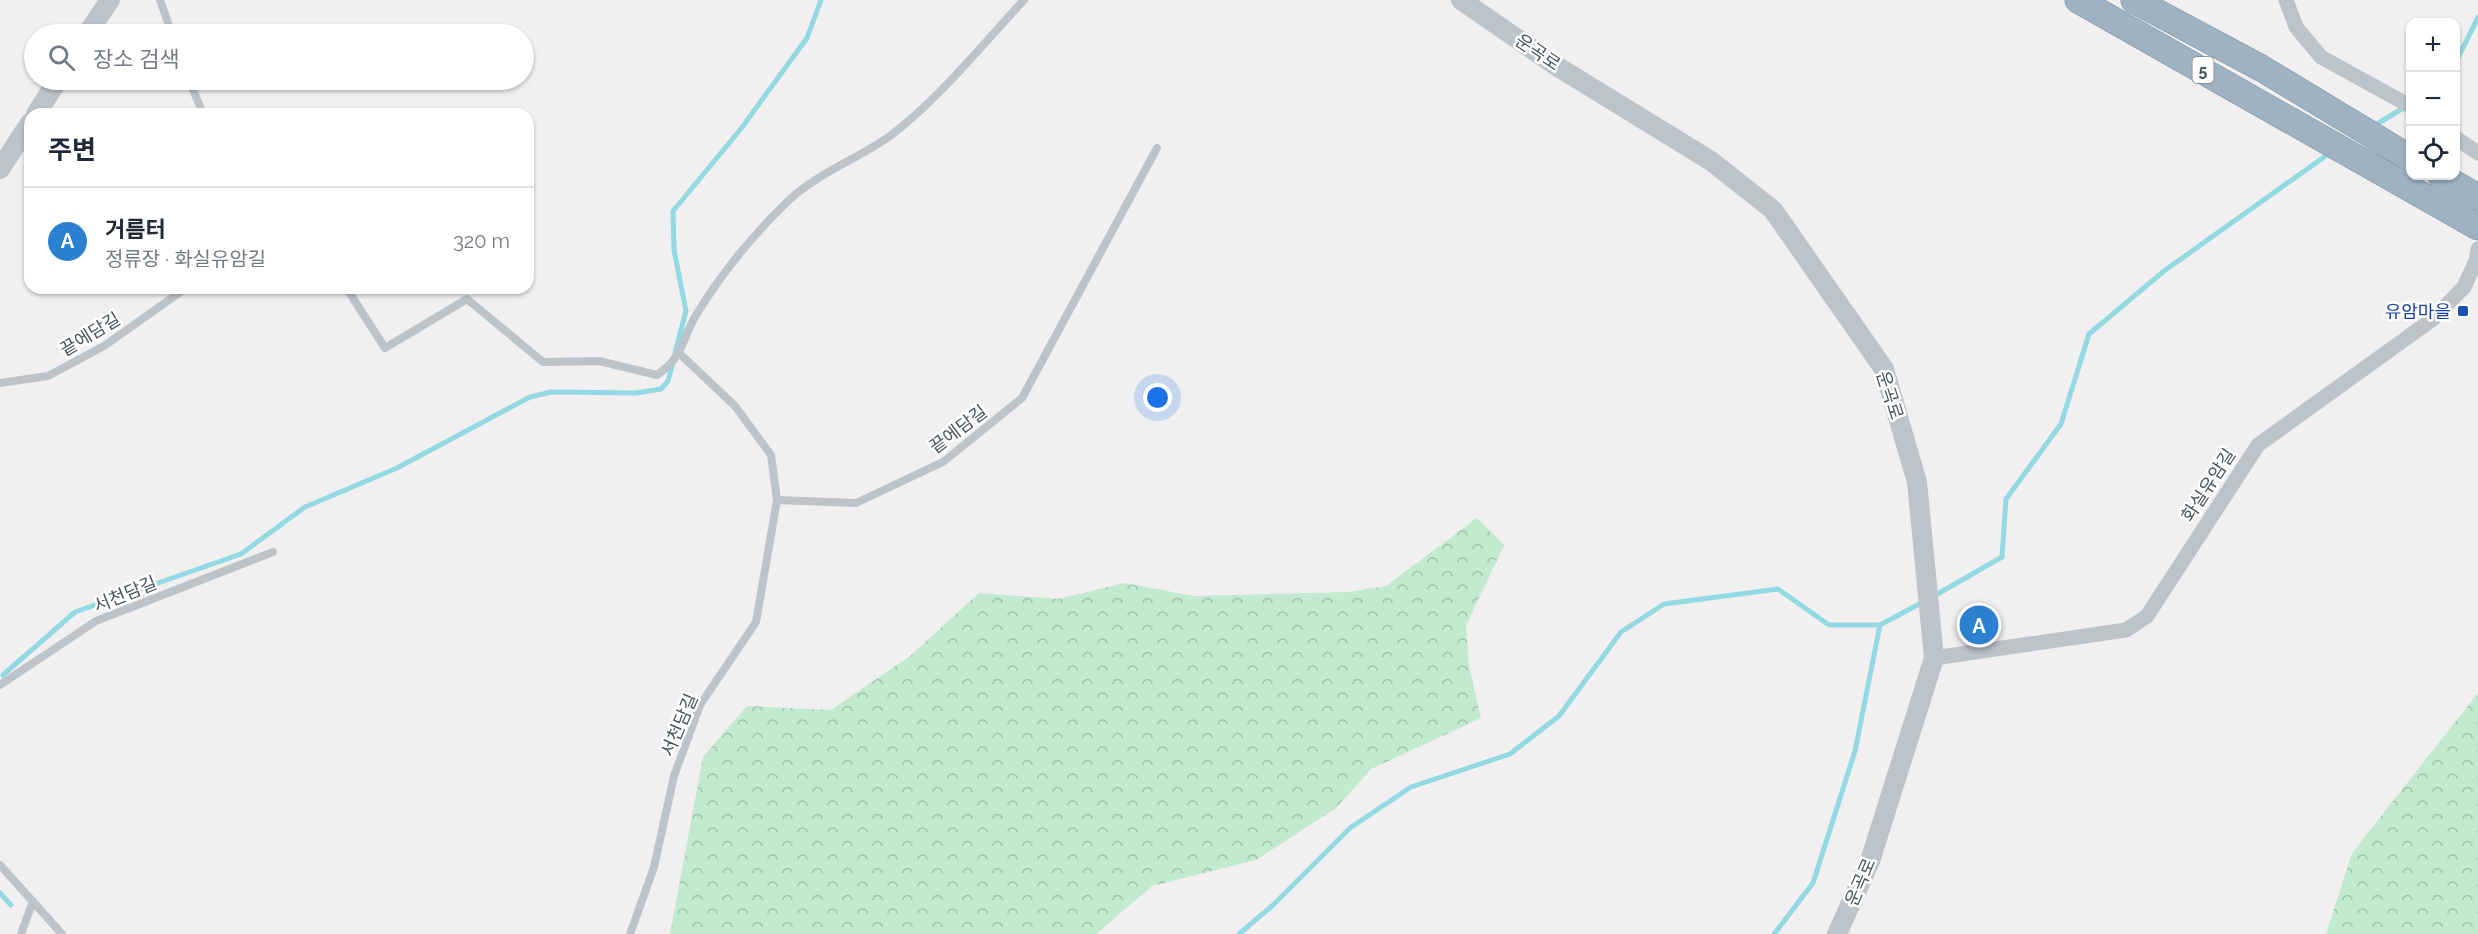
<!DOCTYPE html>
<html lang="ko">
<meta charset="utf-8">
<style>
body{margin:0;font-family:Raleway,"Noto Sans KR",sans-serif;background:#f6f6f7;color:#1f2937}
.controls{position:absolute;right:18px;top:18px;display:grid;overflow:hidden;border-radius:12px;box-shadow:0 2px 4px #0004}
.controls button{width:54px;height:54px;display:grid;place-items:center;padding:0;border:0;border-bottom:2px solid #e0e1e3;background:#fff;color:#1f2937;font:30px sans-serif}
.you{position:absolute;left:1158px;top:398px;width:21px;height:21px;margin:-15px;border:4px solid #fff;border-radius:50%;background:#1a73e8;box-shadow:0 0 0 9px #1a73e833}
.badge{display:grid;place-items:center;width:39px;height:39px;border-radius:50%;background:#2b80cf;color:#fff;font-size:20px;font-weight:700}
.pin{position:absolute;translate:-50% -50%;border:3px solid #fff;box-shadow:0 2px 6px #0006}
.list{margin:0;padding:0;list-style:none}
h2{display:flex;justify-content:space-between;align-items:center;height:78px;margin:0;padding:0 24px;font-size:26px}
h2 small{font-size:20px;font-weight:400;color:#747a83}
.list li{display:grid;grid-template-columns:39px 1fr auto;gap:18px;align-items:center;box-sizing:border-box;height:108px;padding:0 24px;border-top:2px solid #e0e1e3}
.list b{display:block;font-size:22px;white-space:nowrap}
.list p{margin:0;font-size:20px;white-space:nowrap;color:#747a83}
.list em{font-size:20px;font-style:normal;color:#747a83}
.icon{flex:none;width:33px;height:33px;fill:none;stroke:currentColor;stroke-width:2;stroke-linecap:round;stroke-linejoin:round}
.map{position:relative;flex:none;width:2478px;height:934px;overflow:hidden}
.search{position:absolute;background:#fff;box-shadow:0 2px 4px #0004;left:24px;top:24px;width:510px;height:66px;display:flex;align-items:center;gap:15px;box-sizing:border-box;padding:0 21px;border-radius:33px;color:#747a83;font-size:22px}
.panel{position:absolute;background:#fff;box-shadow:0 2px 4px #0004;left:24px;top:108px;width:510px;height:186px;border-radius:18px}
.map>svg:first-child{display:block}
.forest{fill:url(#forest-crowns)}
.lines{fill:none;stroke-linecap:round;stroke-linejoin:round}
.stream{stroke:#93d9e3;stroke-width:5}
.trunk-casing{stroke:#7790a4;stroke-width:27}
.service{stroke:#bcc4ca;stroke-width:8}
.minor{stroke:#bcc4ca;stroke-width:15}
.tertiary{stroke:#bcc4ca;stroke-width:20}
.trunk{stroke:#9eb2c2;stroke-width:26}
.transit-dot{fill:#1a4fb4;stroke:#fff;stroke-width:2}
.labels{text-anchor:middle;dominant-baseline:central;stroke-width:5;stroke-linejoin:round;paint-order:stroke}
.shield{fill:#fff;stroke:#80878c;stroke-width:1.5}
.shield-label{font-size:16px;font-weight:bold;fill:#49545b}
.street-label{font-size:18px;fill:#49545b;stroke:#fff}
.transit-label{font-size:18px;fill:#164399;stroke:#fff;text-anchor:end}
</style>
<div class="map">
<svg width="2478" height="934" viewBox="0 0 2478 934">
<defs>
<pattern id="forest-crowns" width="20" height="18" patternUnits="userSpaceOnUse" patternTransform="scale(1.5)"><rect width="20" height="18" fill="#c2eace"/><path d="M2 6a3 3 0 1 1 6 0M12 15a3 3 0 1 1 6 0" fill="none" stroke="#a0c0aa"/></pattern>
</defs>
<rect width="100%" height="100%" fill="#f1efef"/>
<!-- forest -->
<path class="forest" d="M1477 518 1504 545 1466 626 1469 666 1481 718 1371 769 1336 808 1256 860 1152 886 1096 934H670L703 757 747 706 831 710 910 656 979 593 1058 599 1124 583 1194 596 1349 592 1386 586Z
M2478 693V934H2326L2352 853Z"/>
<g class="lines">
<!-- stream -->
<path class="stream" d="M2456 62 2478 17
M2372 127 2405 107
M675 353 686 311 674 250 673 211 740 130 807 38 821 0
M1934 596 2002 557 2006 499 2061 424 2089 334 2164 271 2331 152
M3 675 75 612 241 554 305 507 397 468 530 397 551 392 636 393 661 389 668 381 673 362
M0 893 11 905
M1239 934 1272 906 1350 828 1411 787 1510 754 1559 716 1621 632 1664 604 1778 589 1829 625H1880L1923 602
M1774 934 1813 883 1855 751 1880 625"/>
<defs>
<path id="trunk" d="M2078 0 2478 227
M2134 0 2261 68 2410 158
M2441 176 2478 197"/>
</defs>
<!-- trunk casing -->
<use href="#trunk" class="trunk-casing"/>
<!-- service -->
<path class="service" d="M160 0 172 34
M189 80 203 114
M343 288 349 292 385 348 467 299 543 362 599 361 657 375C686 355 681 338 698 312 722 273 754 234 787 202 817 173 856 160 890 136 939 99 982 45 1024 0
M0 383 48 376 104 346 186 288
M777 500 856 503 943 462 1022 398 1157 148
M0 685 96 621 273 552
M0 865 62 934
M21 934 33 901
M630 934 654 867 674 776 700 705 756 622 777 500 771 455 735 406 680 354"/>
<!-- minor -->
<path class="minor" d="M2286 0 2296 27 2321 57 2410 106
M2456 138 2478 153
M1934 658 2126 630 2147 616 2258 445 2433 319 2464 287 2476 261 2478 249"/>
<!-- tertiary -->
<path class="tertiary" d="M1461 0 1558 67 1711 161 1773 210 1884 369 1917 482 1934 658 1870 861 1837 934
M87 34 110 0
M36 114 58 80
M0 169 30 123"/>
<!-- trunk -->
<use href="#trunk" class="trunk"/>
</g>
<!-- markers -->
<rect class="transit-dot" x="2457" y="305" width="12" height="12" rx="3"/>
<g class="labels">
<!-- shield labels -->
<rect class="shield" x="2192.5" y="57" width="21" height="26" rx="4.5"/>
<g class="shield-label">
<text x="2203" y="70">5</text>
</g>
<!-- street labels -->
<g class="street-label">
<text transform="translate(1538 52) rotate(34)">운곡로</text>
<text transform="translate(90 334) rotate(-31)">끝에담길</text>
<text transform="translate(1890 395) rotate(72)">운곡로</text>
<text transform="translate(958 429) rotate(-37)">끝에담길</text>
<text transform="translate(2208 485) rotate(-57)">화실유암길</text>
<text transform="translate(125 594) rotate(-22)">서천담길</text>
<text transform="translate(679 725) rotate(-67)">서천담길</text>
<text transform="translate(1860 882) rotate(-67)">운곡로</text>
</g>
<!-- transit labels -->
<g class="transit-label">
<text x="2451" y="311">유암마을</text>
</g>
</g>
</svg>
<div class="controls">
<button>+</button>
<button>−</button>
<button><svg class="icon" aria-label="locate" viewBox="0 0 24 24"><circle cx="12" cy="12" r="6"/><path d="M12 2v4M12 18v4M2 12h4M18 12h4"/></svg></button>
</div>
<div class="you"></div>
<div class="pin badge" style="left:1979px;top:625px">A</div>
<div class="search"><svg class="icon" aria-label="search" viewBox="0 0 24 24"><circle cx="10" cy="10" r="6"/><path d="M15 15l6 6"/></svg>장소 검색</div>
<section class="panel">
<h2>주변<small></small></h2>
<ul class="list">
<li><span class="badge">A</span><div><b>거름터</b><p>정류장 · 화실유암길</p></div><em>320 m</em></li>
</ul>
</section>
</div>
